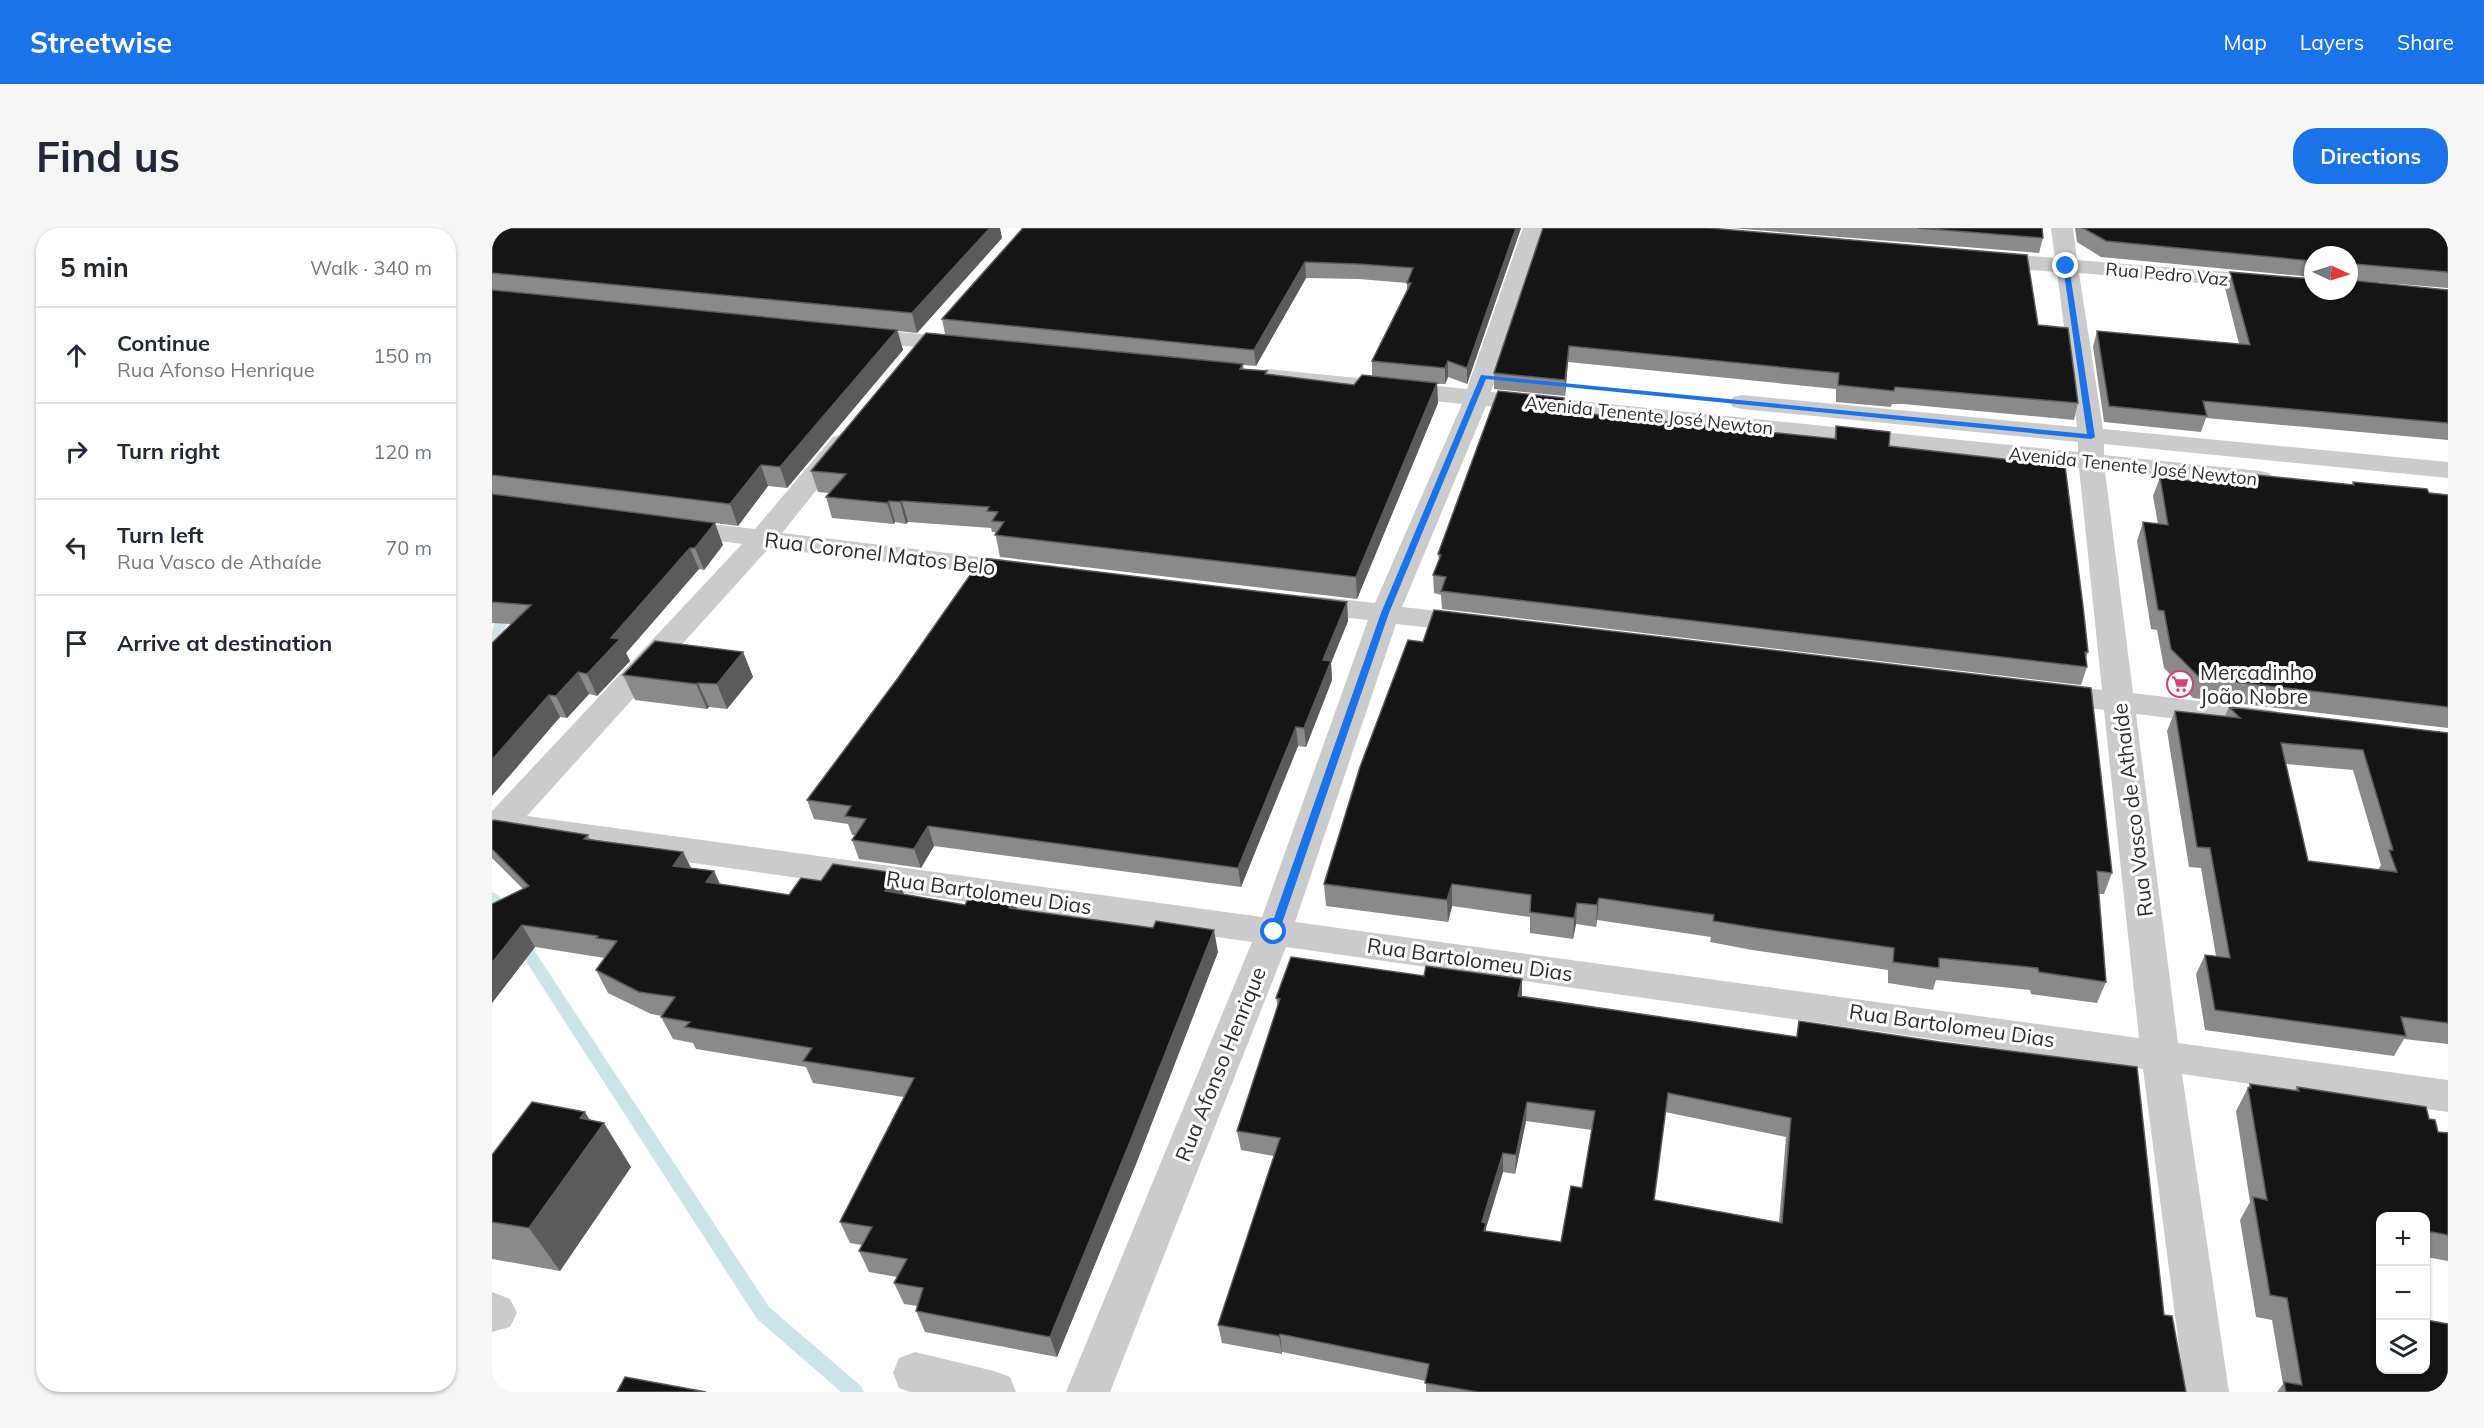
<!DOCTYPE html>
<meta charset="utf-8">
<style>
body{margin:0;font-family:Mulish,sans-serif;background:#f6f6f7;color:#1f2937}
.controls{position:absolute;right:18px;bottom:18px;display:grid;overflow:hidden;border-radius:12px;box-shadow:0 2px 4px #0004}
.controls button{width:54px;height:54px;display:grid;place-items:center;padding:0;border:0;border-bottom:2px solid #e0e1e3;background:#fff;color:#1f2937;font:30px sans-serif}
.compass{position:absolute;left:1812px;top:18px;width:54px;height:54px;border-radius:50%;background:#fff;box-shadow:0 2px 4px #0004;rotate:94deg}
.stop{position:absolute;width:18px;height:18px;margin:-14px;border:4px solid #1a73e8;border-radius:50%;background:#fff}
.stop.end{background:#1a73e8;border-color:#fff;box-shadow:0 2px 6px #0008}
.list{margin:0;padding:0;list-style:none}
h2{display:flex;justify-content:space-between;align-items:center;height:78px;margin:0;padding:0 24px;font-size:26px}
h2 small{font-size:20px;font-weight:400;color:#747a83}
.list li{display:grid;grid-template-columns:39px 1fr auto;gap:18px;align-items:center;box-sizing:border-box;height:96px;padding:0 24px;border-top:2px solid #e0e1e3}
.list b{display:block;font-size:22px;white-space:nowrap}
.list p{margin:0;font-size:20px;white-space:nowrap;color:#747a83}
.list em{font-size:20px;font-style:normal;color:#747a83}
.icon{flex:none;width:33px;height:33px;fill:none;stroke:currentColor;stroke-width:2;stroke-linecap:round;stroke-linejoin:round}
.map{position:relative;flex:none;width:1956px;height:1164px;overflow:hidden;border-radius:24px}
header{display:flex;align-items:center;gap:36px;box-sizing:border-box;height:84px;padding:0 30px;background:#1a73e8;color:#fff}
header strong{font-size:28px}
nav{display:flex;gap:33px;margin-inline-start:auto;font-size:21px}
.intro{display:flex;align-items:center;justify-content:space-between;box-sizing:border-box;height:144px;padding:0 36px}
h1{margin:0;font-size:42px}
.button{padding:15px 27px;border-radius:24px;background:#1a73e8;color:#fff;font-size:21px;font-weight:700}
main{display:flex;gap:36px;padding:0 36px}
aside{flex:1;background:#fff;border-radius:24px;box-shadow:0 2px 4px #0004}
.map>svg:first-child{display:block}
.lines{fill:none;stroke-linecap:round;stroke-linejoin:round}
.stream{fill:#cbe4e8;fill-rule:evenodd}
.minor{fill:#cbcbcb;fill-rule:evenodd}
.wall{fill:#8a8a8a;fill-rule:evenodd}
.shaded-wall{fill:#5b5b5b}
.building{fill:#151515;stroke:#5b5b5b;stroke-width:1.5;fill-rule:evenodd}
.route{fill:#1a73e8}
.labels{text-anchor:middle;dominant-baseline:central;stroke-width:6;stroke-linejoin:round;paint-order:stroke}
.far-street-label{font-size:18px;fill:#2e2e2e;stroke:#fff}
.street-label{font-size:21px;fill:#2e2e2e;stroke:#fff}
.poi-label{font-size:21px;fill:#2e2e2e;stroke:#fff;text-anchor:start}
</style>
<header>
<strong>Streetwise</strong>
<nav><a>Map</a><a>Layers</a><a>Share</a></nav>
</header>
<div class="intro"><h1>Find us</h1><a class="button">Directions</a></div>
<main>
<aside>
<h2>5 min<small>Walk · 340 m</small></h2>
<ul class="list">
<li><svg class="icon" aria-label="ahead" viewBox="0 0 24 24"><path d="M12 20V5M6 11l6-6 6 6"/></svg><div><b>Continue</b><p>Rua Afonso Henrique</p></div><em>150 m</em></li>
<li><svg class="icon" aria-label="right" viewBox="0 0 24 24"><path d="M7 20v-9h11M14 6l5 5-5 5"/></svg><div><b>Turn right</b></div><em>120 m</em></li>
<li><svg class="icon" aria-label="left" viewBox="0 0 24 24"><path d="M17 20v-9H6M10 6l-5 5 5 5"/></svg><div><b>Turn left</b><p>Rua Vasco de Athaíde</p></div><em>70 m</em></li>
<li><svg class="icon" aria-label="arrive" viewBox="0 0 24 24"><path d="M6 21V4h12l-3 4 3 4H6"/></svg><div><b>Arrive at destination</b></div></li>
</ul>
</aside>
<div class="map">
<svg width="1956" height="1164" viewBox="0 0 1956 1164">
<rect width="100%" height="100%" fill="#fff"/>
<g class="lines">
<!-- stream -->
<path class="stream" d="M13 373 19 377 6 427 0 431V404L7 377Z
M0 664C10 667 16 681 21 690L19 694H9L0 680Z
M27 706 32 707 277 1079 369 1158 372 1164H349L265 1091 22 715 20 711 22 707Z"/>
<!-- minor -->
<path class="minor" d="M1031 0H1053L999 164 1586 224V214L1250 181 1241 179 1238 174 1241 169 1250 167 1585 199 1565 44 1491 38 1483 36 1480 31 1483 26 1491 24 1563 30 1559 0H1581L1585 32 1821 51V63H1828L1821 65 1587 45 1611 201 1956 234V250L1612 216V227L1768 243 1777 245 1781 251 1777 257 1768 259 1613 243 1641 465 1779 482 1790 485 1795 492 1790 499 1779 502 1644 486 1686 815 1956 852V884L1690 846 1737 1164H1693L1651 841 794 719 618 1164H574L760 714 17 609 12 614 0 618V583L250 316 173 306 169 300 173 294 183 292 263 301 341 209 350 206 359 209 363 214 290 305 531 334 541 336 545 342 541 348 531 350 277 320 35 588 770 689 876 392 812 385 802 382 798 376 802 370 812 367 883 375 970 176 775 155 766 153 763 148 766 143 775 141 975 161ZM994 178 1587 240 1610 462 1556 455 1545 458 1541 465 1545 472 1612 482 1647 810 803 694 904 396 984 405 994 402 999 396 994 390 984 387 910 379Z
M363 100 473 110 481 112 485 117 481 122 473 124 355 112 351 107 355 102Z
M0 1064 18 1071 25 1085 18 1099 0 1104Z
M423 1124 502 1143 518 1149 524 1164H418L407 1160 401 1145 407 1130Z"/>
</g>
<!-- wall -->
<path class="wall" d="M0 0 510 10 425 105 406 103 411 122 295 260 276 258 246 298 35 271 231 317 212 342 207 341 134 425 138 433 105 468 97 466 75 490 68 489 0 568V415L19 396 0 395V10L9 2 0 9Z
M531 0H1029L975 156 956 149 953 156H945L946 175 865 371 508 329 503 304H500L499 300 416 294 414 296 403 294 402 296 340 290 334 269 337 265 326 264 319 243 453 106 450 91ZM814 50 867 51 915 55V62L880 133V148L862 157 775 146 752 141 751 137 764 138Z
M1051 0 1546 97 1586 175 1582 192 1411 176H1400L1399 179 1344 174V161L1076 134 1073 168 1002 161V145Z
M1238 0H1550L1551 10 1547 25Z
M1583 0H1956V60L1858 52 1956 62V212L1714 190 1709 204 1612 194 1601 119 1605 103 1747 116 1733 60 1738 44 1857 63V27H1821V49L1609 29 1585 14Z
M1071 183 1342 211 1344 198 1397 218 1596 424 1594 430 1595 439 1589 457 950 381 949 367 942 365 941 347 947 333 946 326Z
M1726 243 1860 257 1861 254 1956 267V500L1701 470 1672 440 1665 402 1659 401 1645 313 1651 294 1666 296 1661 268 1668 249 1722 255Z
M855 374 856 393 839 435 840 452 814 519 806 518 749 659 442 618 429 640 367 631 360 612 363 607H360L356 596 322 591 315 572Z
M251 424 261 449 235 481 217 479 215 481 143 472 131 447Z
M1737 479 1956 505V816L1912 811 1902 828 1713 802 1704 746 1713 727 1724 728 1709 640 1697 639 1675 503 1683 483 1733 488ZM1794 536 1861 542 1889 637 1886 642 1816 633Z
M868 539 1620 645 1612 666H1607L1614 754 1605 775 1539 766 1538 762 1444 752 1441 762 1396 755V742L1260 722 1218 714 1219 709 1105 692 1104 699 1084 696 1081 711 1038 705V689L960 678 956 694 834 678 832 656Z
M0 593 96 607 98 611 191 624 199 640 222 643 228 656 297 667 329 653 404 645 412 666 473 677 522 671 525 681 726 724 644 936 565 1129 433 1104 424 1083 425 1078 412 1076 402 1055 405 1049 377 1044 367 1023 370 1017 358 1015 348 994 412 869 321 855 314 839 204 821 201 815 181 811 169 789 170 788 159 786 116 765 104 742 113 730 43 719 0 775 31 661 0 630Z
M932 748 1030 751V768L1304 809 1307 793 1672 1087 1694 1164H934V1153L790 1124V1126L730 1115 726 1097 782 928 749 922 745 903 786 779 784 770ZM1173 884 1294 909 1287 994 1162 972ZM1034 893 1100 902 1090 960 1069 1014 994 1003V1000L1011 944 1023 946Z
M1758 856 1803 863 1805 859 1937 891 1946 904 1956 905V1033L1934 1029V988H1888V1142L1956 1164H1785L1791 1156 1780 1092 1764 1089 1748 992 1758 974 1744 883Z
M98 892 139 939 68 1043 0 1031V927Z"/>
<!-- shaded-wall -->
<path class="shaded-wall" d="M0 0H13L0 9Z
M498 0H508L510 10 425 105 420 85Z
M1024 0H1029L975 156V140Z
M813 34 814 50 764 138 762 122Z
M405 102 411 122 295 260 288 239Z
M1077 118 1076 134 1073 168V152Z
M956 133V149L953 156V140Z
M945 155 946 175 865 371 864 349Z
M269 237 276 258 246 298 238 276Z
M397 273 403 294 402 296 395 275Z
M410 273 416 294 414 296 408 274Z
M223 295 231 317 212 342 203 320Z
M198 320 207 341 134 425 138 433 105 468 95 446 119 410Z
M855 374 856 393 839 435 840 452 814 519 812 500 831 432Z
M251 424 261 449 235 481 225 456Z
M86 444 97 466 75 490 64 468Z
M206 455 217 479 215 481 204 456Z
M57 467 68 489 0 568V532Z
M804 499 806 518 749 659 746 640Z
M436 598 442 618 429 640 422 621Z
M191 624 202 646 181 638Z
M222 643 232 666 214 654Z
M404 645 412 667 393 663Z
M960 656V678L956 694 955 672Z
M1107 670 1105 692 1104 699 1105 677Z
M522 671 529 694 517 680Z
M1085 675 1084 696 1081 711 1082 690Z
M30 697 43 719 0 775V735Z
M722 702 726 724 644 936 565 1129 558 1109Z
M1030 751V771L1026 768Z
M1035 874 1034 893 1023 946 1024 927Z
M93 884 105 904 112 895 139 939 68 1043 37 1000 88 890Z
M1011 925V944L994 1000V1014L990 994Z
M788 1106 790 1124V1126L787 1108Z"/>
<!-- building -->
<path class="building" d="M12 0H498L420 85 0 45V10Z
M531 0H1024L975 140 956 133 953 140 880 133 919 55H915L921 40 866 36 813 34 762 122 450 91Z
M1051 0H1217L1535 27 1546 97 1576 100 1586 175 1414 160 1403 159 1402 163 1346 157 1347 145 1077 118 1073 152 1002 145Z
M1426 0H1550L1551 10Z
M1591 0H1956V44L1863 36 1861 45H1857V27H1821V33L1614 13Z
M1738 44 1821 51V63H1857V52L1956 62V195L1711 173 1715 188 1617 178 1605 103 1758 117Z
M0 62 405 102 288 239 269 237 238 276 0 247Z
M434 105 751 136 748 141 775 143 773 146 862 157 870 147 945 155 864 349 503 307 512 294 500 293 506 284 495 283 497 279 410 273 408 274 397 273 395 275 334 269 354 246 319 243Z
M1006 163 1072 170 1070 183 1344 211V198L1398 204 1397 218 1573 238 1591 378 1596 424H1593L1595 439 949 363 954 349 941 347 949 327 946 326Z
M1726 243 1862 257 1861 254 1935 261 1937 265 1956 267V479L1708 450 1679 421 1672 383 1666 382 1651 294 1676 297 1668 249 1729 256Z
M0 266 223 295 203 320H198L119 410 128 411 95 446 86 444 64 468 57 467 0 532V415L39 377 0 374Z
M490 330 855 374 831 432 839 433 812 500 804 499 746 640 436 598 422 621 360 612 374 591 353 588 359 578 315 572 406 450Z
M942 382 1599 460 1620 645 1605 643 1614 754 1547 744 1546 740 1447 730V740L1401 734 1402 720 1264 700 1221 693 1222 687 1107 670 1105 677 1085 675 1082 690 1038 684 1039 667 960 656 955 672 832 656 868 539 916 412 931 414Z
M163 413 251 424 225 456 206 455 204 456 131 447Z
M1737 479 1956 505V795L1909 789 1914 808 1723 782 1713 727 1738 730 1718 620 1705 619 1683 483 1748 490ZM1789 515 1871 522 1901 622H1897L1905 644 1816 633Z
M2 592 96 607 92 611 191 624 181 638 222 643 214 654 297 667 309 650 329 653 341 636 404 645 393 663 473 677 479 665 522 671 517 680 661 700 664 693 722 702 638 914 558 1109 424 1083 431 1060 402 1055 415 1031 367 1023 380 999 348 994 422 850 311 833 320 820 193 799 198 794 169 789 183 769 147 764 104 742 125 713 104 710 106 708 30 697 0 735V676L37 658 0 621V593Z
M799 729 932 748 934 738 1030 751 1026 768 1305 809 1307 793 1448 814 1645 839 1672 1087 1680 1088 1694 1164H986L933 1155 937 1136 788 1106 787 1108 726 1097 788 910 745 903 788 771 784 770ZM1176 865 1299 890 1290 995 1162 972ZM1035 874 1103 883 1090 960 1079 958 1069 1014 992 1003 994 995 990 994 1011 925 1024 927Z
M1758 856 1807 863 1805 859 1934 879 1937 891 1943 892 1946 904 1956 905V1007L1934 1003V988H1888V1142H1934V1092L1956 1096V1164H1794L1792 1154 1810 1157 1795 1070 1778 1067 1761 969 1775 972 1756 860H1759Z
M40 874 93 884 88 890 112 895 37 1000 0 994V927Z
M133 1149 214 1164H125Z"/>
<!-- route -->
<path class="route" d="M1574 36 1577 38 1603 209 1599 211 994 151 897 385 787 704 782 707 778 706 777 704 889 385 989 147 1595 206 1571 38Z"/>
<!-- icons -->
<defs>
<symbol id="supermarket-ring" viewBox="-11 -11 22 22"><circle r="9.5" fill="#fff" stroke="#d54172" stroke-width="1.5"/><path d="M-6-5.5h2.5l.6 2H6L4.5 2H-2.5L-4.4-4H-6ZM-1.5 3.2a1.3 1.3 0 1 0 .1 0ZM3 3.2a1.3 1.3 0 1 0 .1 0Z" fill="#d54172"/></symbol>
</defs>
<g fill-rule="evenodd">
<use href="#supermarket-ring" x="1673" y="441" width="30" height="30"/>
</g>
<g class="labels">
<!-- far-street labels -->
<g class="far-street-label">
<text transform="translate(1675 46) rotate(5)">Rua Pedro Vaz</text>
<text transform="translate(1157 187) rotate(6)">Avenida Tenente José Newton</text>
<text transform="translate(1641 238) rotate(6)">Avenida Tenente José Newton</text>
</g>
<!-- street labels -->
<g class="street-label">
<text transform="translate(388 325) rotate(7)">Rua Coronel Matos Belo</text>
<text transform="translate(1640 582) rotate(-97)">Rua Vasco de Athaíde</text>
<text transform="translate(497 664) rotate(8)">Rua Bartolomeu Dias</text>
<text transform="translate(978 731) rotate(8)">Rua Bartolomeu Dias</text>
<text transform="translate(1460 797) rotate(8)">Rua Bartolomeu Dias</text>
<text transform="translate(728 836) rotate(-68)">Rua Afonso Henrique</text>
</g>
<!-- poi labels -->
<g class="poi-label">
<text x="1708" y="444">Mercadinho<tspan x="1708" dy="24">João Nobre</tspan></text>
</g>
</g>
</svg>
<div class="controls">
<button>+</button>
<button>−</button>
<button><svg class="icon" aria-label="layers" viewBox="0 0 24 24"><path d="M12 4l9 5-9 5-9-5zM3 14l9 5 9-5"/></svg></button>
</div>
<svg class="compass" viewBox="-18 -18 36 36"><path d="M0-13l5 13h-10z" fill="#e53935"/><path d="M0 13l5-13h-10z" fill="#747a83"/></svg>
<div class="stop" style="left:782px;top:704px"></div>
<div class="stop end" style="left:1574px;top:38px"></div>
</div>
</main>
